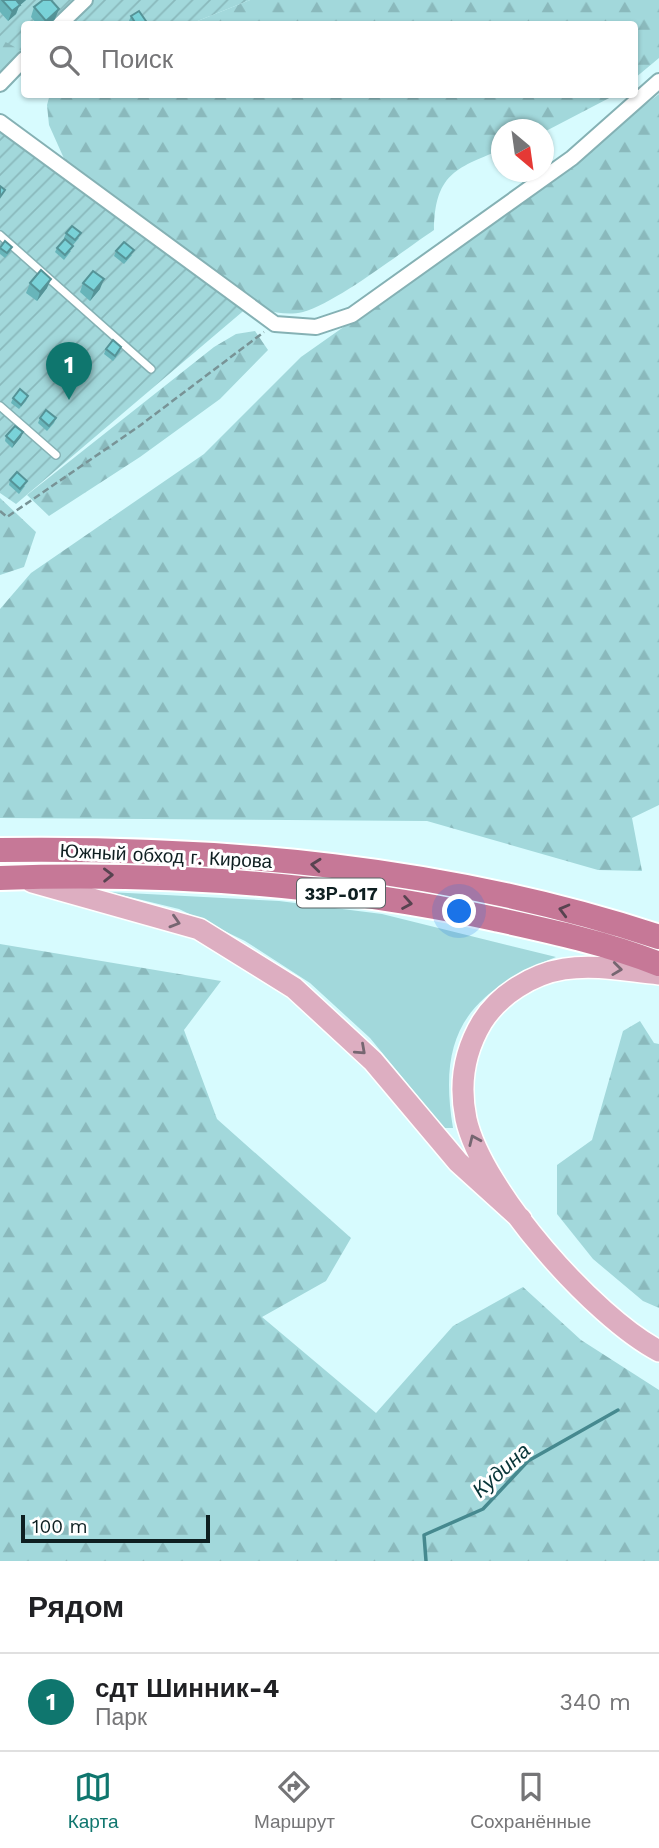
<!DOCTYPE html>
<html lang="ru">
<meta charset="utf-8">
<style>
body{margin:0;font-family:"Work Sans",sans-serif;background:#f6f6f6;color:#202124}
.compass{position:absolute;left:491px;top:119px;width:63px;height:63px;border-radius:50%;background:#fff;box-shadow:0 2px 5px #0004;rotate:151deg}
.scale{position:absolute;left:21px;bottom:18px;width:189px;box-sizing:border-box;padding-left:7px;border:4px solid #0e1f21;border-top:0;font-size:19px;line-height:24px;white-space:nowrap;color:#0e1f21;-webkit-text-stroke:5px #fff;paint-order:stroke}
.you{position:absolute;left:460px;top:912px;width:24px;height:24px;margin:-18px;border:5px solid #fff;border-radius:50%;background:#1a73e8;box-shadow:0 0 0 10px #1a73e833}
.badge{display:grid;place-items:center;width:46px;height:46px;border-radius:50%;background:#0f766e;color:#fff;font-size:23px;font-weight:700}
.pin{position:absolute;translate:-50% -58px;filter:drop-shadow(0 2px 4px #0008)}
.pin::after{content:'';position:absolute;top:37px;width:24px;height:21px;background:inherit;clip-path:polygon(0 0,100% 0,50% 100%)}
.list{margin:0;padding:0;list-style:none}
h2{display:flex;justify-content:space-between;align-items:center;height:91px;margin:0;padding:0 28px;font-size:30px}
h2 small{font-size:23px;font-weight:400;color:#757577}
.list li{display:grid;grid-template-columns:46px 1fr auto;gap:21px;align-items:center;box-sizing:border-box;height:98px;padding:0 28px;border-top:2px solid #e0e0e0}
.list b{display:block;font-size:26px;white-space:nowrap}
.list p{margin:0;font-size:23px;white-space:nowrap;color:#757577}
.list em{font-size:23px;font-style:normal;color:#757577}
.icon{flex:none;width:38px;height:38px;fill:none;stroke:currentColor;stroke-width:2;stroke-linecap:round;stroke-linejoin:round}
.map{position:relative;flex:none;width:659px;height:1561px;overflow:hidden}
.search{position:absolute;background:#fff;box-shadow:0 2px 5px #0004;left:21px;right:21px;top:21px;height:77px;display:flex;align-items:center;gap:18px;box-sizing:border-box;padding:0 24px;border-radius:7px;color:#757577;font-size:26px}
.sheet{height:189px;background:#fff}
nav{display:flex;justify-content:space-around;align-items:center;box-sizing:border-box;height:98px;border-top:2px solid #e0e0e0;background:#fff;font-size:19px;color:#757577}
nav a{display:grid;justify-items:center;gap:4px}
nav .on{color:#0f766e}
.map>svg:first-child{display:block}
.green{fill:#a2d8db}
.forest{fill:url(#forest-firs)}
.garden{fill:url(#garden-furrows)}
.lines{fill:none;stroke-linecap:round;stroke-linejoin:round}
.stream{stroke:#46898f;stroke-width:3.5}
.lane-casing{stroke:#85b1b4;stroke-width:10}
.street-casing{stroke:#85b1b4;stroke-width:18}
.primary-casing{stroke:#fff;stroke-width:24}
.highway-casing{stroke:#fff;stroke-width:28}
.path{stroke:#789396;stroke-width:2.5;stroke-dasharray:7 3.5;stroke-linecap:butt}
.lane{stroke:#fff;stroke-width:7}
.street{stroke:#fff;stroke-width:14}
.primary{stroke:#ddaec1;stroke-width:21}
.highway{stroke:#c67897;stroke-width:24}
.wall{fill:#68b5ba}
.shaded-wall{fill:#559397}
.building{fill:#79d2d8;stroke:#559397;stroke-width:2}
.oneway{stroke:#584350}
.oneway2{stroke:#766671}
.labels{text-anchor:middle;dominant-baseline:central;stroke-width:6;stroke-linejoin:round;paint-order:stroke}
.shield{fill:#fff;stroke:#566264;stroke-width:2}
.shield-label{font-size:18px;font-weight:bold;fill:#0e1f21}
.street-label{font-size:19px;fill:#0e1f21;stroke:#fff}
.water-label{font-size:21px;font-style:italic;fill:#083538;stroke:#fff}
</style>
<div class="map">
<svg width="659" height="1561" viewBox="0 0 659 1561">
<defs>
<pattern id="forest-firs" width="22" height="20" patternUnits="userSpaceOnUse" patternTransform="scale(1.75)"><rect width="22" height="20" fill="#a2d8db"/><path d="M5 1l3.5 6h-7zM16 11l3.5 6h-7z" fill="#8ab9bc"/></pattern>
<pattern id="garden-furrows" width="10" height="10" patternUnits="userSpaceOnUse" patternTransform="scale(1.75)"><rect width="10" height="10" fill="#a2d8db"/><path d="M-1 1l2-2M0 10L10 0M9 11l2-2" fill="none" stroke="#8ab9bc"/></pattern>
</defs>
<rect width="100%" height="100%" fill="#d7fbfe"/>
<!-- green -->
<path class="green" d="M109 892 279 901 382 914 556 957C469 992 437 1032 453 1128H444L370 1038 310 983 245 941 179 909Z"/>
<!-- forest -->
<path class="forest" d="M250 0H659V58L635 78 634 24H190Z
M0 16 22 50 6 71 0 74Z
M50 94 615 95 544 132V130H502L501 150C454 168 435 176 434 230 401 252 338 302 303 312 290 315 277 313 264 310L66 163 49 125 47 105Z
M659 94V805L632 818 642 871 598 870 427 821 0 818V609L31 573 204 454 301 357 518 204Z
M255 331 268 350 220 399 140 457 49 516 27 495 214 347 236 334Z
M0 498 36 532 24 567 0 575Z
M0 944 221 981 184 1030 217 1119 351 1238 326 1281 262 1317 376 1413 453 1326 523 1287 581 1340 659 1390V1561H0Z
M640 1021 654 1043 659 1044V1308L643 1301 593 1259 557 1214V1165L592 1140 623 1031Z"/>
<!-- garden -->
<path class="garden" d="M0 0H250L190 24H24V52L0 39Z
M0 123 248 307 16 504 0 493Z"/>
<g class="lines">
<!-- stream -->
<path class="stream" d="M426 1561 424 1535 483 1509 528 1461 618 1410"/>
<defs>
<path id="lane" d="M0 235 151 369
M0 406 56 455"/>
<path id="street" d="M60 24 85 0
M0 84 24 59
M0 122 275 324 316 327 352 315 572 158 659 81"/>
<path id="primary" d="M32 882 199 929 294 988 373 1061 458 1162 521 1219
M659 974C627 971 596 964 564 969 532 974 499 995 482 1022 464 1052 459 1085 466 1119 482 1191 594 1317 659 1351"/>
<path id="highway" d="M0 850C221 847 448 867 659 937
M0 878C167 872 332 884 495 919 550 931 606 943 659 964"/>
</defs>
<!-- lane casing -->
<use href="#lane" class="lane-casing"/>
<!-- street casing -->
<use href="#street" class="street-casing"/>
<!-- primary casing -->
<use href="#primary" class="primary-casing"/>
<!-- highway casing -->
<use href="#highway" class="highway-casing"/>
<!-- path -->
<path class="path" d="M0 511 7 517 138 427 264 332"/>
<!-- lane -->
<use href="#lane" class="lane"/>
<!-- street -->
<use href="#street" class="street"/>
<!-- primary -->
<use href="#primary" class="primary"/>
<!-- highway -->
<use href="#highway" class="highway"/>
</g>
<!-- wall -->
<path class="wall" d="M0 0H26L19 6 16 14 8 21 0 12Z
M34 7 55 19 49 24H37L31 17Z
M131 16 148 24H131L129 21Z
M66 233 79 238 73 245 64 238Z
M0 247H12L10 252 5 258 0 254Z
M57 248 71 251 64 260 55 252Z
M116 251 132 255 124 264 114 256Z
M30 283 47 288 37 301 26 293Z
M83 283 100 289 90 301 80 292Z
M121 347 120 352 113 361 104 354 106 349Z
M28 396 26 401 19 409 11 403 13 398Z
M40 418H56L54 423 47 431 38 423Z
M6 436 21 437 12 448 5 441Z
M10 480 25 486 19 494 9 485Z"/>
<!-- shaded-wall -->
<path class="shaded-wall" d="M18 0H26L19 6 16 14 8 21 12 11Z
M59 9 55 19 49 24H44L46 21Z
M51 279 47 288 37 301 40 292Z
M104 279 100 289 90 301 94 291Z
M23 432 21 437 12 448 14 443Z"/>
<!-- building -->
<path class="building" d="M2 0H18L17 1 20 5 12 11Z
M43 0H51L59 9 46 21 34 7Z
M139 11 148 24H136L131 16Z
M0 186 5 190 0 197Z
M72 226 81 233 75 240 66 233Z
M65 239 73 246 65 255 57 248Z
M5 241 12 247 7 253 0 248Z
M124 242 134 250 126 259 116 251Z
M41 270 51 279 40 292 30 283Z
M93 271 104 279 94 291 83 283Z
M113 340 121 347 115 356 106 349Z
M20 389 28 396 21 405 13 398Z
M46 410 56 418 49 426 40 418Z
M15 426 23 432 14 443 6 436Z
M17 472 27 481 20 489 10 480Z"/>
<!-- one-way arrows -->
<defs><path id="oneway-chevron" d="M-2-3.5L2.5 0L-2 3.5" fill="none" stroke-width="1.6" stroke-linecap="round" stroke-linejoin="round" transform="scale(1.75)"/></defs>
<g class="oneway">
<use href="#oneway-chevron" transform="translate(316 865) rotate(-174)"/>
<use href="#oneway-chevron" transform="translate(108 875) rotate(-1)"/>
<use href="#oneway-chevron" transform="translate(407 903) rotate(10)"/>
<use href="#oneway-chevron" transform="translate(564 910) rotate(-165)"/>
</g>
<g class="oneway2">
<use href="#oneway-chevron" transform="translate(175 922) rotate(17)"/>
<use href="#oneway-chevron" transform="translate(617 969) rotate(7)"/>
<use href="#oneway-chevron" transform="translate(361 1050) rotate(42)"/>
<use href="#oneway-chevron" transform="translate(474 1140) rotate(-114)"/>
</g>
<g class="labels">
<!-- shield labels -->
<rect class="shield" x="297" y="878.5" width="88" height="29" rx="5"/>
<g class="shield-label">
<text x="341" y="893">33Р-017</text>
</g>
<!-- street labels -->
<g class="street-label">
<text transform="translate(166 856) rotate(3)">Южный обход г. Кирова</text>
</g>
<!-- water labels -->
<g class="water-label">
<text transform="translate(501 1470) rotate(-42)">Кудина</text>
</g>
</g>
</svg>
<svg class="compass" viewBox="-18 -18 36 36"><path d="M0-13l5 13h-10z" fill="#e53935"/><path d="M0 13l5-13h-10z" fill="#757577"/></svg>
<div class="scale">100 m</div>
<div class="you"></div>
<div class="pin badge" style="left:69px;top:400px">1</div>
<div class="search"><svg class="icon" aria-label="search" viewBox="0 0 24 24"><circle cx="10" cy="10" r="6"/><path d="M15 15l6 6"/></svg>Поиск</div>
</div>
<section class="sheet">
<h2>Рядом<small></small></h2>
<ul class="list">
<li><span class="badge">1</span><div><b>сдт Шинник-4</b><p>Парк</p></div><em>340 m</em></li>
</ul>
</section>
<nav>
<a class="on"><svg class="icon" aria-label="map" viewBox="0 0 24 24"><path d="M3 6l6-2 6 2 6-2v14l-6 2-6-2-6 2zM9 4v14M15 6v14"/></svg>Карта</a>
<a><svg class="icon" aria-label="directions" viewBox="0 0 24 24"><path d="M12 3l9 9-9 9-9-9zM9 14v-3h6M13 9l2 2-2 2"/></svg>Маршрут</a>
<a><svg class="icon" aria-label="saved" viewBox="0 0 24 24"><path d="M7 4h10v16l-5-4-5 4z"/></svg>Сохранённые</a>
</nav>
